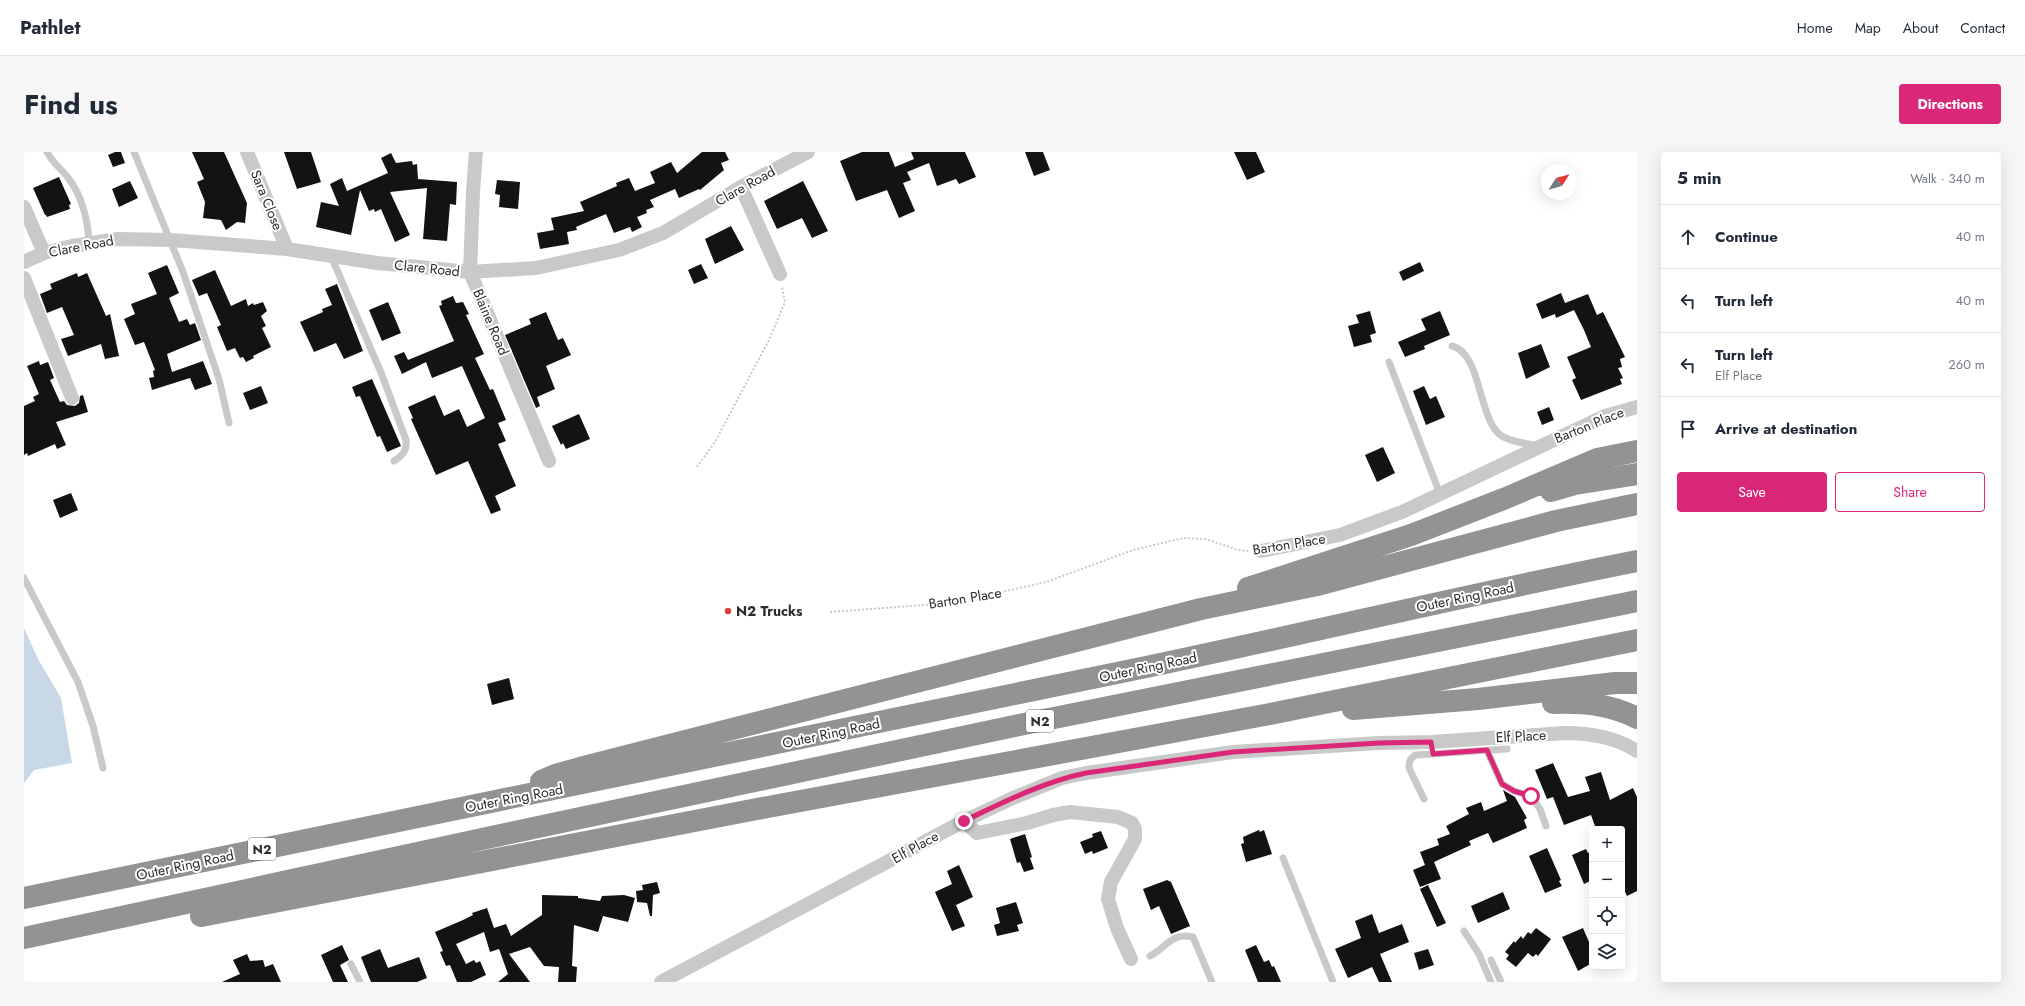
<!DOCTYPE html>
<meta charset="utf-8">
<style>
body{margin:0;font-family:Jost,sans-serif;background:#f6f6f7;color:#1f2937}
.controls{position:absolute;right:12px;bottom:12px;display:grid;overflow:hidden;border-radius:4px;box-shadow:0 4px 16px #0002}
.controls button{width:36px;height:36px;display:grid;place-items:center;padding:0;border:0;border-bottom:1px solid #e0e1e3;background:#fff;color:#1f2937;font:20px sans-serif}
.compass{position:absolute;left:1517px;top:12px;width:36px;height:36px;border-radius:50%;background:#fff;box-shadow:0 4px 16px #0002;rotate:54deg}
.stop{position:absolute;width:12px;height:12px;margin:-9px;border:3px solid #db2777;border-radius:50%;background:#fff}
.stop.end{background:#db2777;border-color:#fff;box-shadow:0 1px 4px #0008}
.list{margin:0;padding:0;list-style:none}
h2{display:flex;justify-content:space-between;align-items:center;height:52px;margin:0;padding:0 16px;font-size:17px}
h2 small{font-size:13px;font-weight:400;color:#747a83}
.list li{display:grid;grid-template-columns:26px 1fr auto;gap:12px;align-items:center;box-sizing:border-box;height:64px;padding:0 16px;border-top:1px solid #e0e1e3}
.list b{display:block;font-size:15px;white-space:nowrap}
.list p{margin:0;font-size:13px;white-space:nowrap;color:#747a83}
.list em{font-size:13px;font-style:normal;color:#747a83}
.actions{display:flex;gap:8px;padding:12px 16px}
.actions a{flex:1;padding:9px 0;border:1px solid #db2777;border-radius:4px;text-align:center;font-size:14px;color:#db2777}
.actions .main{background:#db2777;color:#fff}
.icon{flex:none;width:22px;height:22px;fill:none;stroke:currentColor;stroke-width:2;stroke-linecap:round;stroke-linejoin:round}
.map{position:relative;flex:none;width:1613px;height:830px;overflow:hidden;border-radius:4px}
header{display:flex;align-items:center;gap:24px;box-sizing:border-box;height:56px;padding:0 20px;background:#fff;border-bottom:1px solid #e0e1e3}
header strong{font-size:19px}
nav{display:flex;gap:22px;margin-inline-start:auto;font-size:14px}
.intro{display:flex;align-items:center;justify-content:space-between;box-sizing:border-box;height:96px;padding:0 24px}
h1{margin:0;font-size:28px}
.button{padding:10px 18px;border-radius:4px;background:#db2777;color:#fff;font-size:14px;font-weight:700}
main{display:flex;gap:24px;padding:0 24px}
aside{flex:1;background:#fff;border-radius:4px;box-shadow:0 4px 16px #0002}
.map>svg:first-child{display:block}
.water{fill:#c9d8e7}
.building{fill:#131313}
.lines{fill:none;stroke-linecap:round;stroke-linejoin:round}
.path{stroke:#c9c9c9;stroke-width:2;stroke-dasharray:2 2;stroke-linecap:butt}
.lane{stroke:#c9c9c9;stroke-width:7}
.street{stroke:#c9c9c9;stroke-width:14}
.highway{stroke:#939393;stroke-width:22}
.route{stroke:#db2777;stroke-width:5}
.poi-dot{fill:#d3453e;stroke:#fff;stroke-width:1.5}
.labels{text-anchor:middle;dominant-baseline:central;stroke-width:4;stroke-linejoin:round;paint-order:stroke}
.shield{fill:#fff;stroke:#6b6b6b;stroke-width:1}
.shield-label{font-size:13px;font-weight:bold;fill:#2c2c2c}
.street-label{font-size:14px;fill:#2c2c2c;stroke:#fff}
.poi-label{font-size:14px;font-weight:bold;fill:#2c2c2c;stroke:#fff;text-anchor:start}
</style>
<header>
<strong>Pathlet</strong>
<nav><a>Home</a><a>Map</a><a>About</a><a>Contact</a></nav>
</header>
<div class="intro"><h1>Find us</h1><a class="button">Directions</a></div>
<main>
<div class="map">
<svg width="1613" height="830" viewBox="0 0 1613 830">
<rect width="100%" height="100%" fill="#fff"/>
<!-- water -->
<path class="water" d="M0 476 14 507 37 546 48 611 10 618 0 631Z"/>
<!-- building -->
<path class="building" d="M91 0H97L101 11 89 15 84 3Z
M168 0H200L223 51 221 71 213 70 202 78 197 68 179 66 181 50 173 30 180 27Z
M260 0H287L297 30 273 37Z
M678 0H701L705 8 697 11 700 18 676 38 675 37 655 46 651 37 626 48 630 55 622 58 623 61 613 65 618 75 608 80 606 75 590 81 582 62 552 75 553 78 543 80 545 92 516 97 513 81 530 78 527 66 560 59 556 50 593 34 592 31 605 26 611 39 631 31 626 20 647 10 653 21Z
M838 0H865L871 15 890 7 887 0H941L952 25 935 32 932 27 913 34 905 11 883 20 887 28 879 31 891 59 875 66 863 38 832 49 816 9Z
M1001 0H1019L1026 18 1010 24Z
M1210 0H1232L1241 20 1223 28Z
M367 1 372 11 388 9 389 13 393 12 394 27 433 30 432 53 426 52 423 89 399 87 403 36 366 40 386 83 371 90 357 57 351 60 350 57 345 59 336 38 327 83 292 75 297 50 315 54 306 32 318 26 323 39 364 21 357 6Z
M35 25 47 52 45 53 46 57 23 65 22 63H21L9 36Z
M473 28 496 30 494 57 475 55 476 43 471 42Z
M106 29 114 46 95 55 88 37Z
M779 29 804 79 788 86 778 66 753 77 740 49Z
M707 74 720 98 691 112 681 87Z
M1396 110 1400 119 1379 129 1375 120Z
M677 112 684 126 670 132 664 118Z
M143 113 155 141 145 146 155 170 163 167 166 173 171 171 177 188 143 202 148 220 179 209 188 232 171 238 166 226 128 238 125 226 130 225 129 219 131 218 120 190 111 193 100 167 111 162 107 152 133 142 124 121Z
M191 118 207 154 222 147 224 154 229 151 230 153 239 150 243 159 237 164 242 174 238 176 247 195 229 204 230 206 222 210 219 205 216 206 211 196 203 199 193 175 197 173 183 141 175 144 168 128Z
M53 121 54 125 63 121 82 164 86 162 95 204 81 207 77 192 44 204 37 187 50 183 38 155 23 161 16 142 28 137 26 132Z
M313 132 339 199 320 207 312 191 290 200 276 170 299 160 298 157 308 153 301 137Z
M1537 141 1541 151 1564 142 1573 163 1579 160 1601 205 1596 207 1598 215 1594 216 1599 226 1596 227 1598 232 1557 248 1548 228 1552 226 1543 205 1567 195 1560 178 1550 158 1532 166 1531 162 1518 167 1512 152Z
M429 144 432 151 439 150 445 162 442 163 460 202 451 206 466 238 469 237 482 268 474 271 482 289 474 292 492 334 471 344 477 358 467 362 444 309 412 323 387 267 389 266 384 255 411 243 420 264 435 257 443 275 461 266 438 214 408 226 402 210 378 222 370 204 380 200 384 208 430 189 415 154 418 153 417 149Z
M364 150 377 181 358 189 345 158Z
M1346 159 1352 181 1346 183 1348 190 1330 195 1324 174 1335 171 1332 163Z
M1416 159 1426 183 1400 194 1401 197 1381 205 1374 190 1402 178 1397 167Z
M522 160 534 188 539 186 547 203 522 214 531 237 513 245 516 254 512 256 481 183 507 172 505 167Z
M1517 192 1526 215 1502 227 1494 201Z
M15 209 16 213 24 210 30 226 26 228 36 250 40 249 43 253 51 254 55 251 56 244 59 243 64 260 32 270 42 293 33 297 31 292 4 304 3 301 0 303V254L11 249 9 245 15 242 3 214Z
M348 227 377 294 363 300 356 284 353 285 336 244 332 245 328 235Z
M237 234 244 251 226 258 219 241Z
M1400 234 1406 247 1412 244 1421 265 1402 273 1389 239Z
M1525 255 1530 268 1518 273 1513 260Z
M555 262 566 287 542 297 539 291 537 293 528 274Z
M1359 295 1371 321 1353 330 1341 303Z
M47 341 54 358 36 366 29 348Z
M485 526 490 547 468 553 463 532Z
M1529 611 1544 645 1566 639 1561 625 1577 620 1586 648 1609 636 1613 645V739L1603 744 1598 733V677H1572L1567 663 1540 673 1529 645 1523 647 1511 618Z
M1479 638 1491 645 1503 666 1500 668 1503 676 1469 691 1464 681 1445 689 1447 693 1410 710 1417 727 1396 735 1389 718 1401 713 1396 700 1415 693 1413 687 1426 682 1422 674 1445 662 1442 656 1457 650 1460 659 1483 649Z
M1235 678 1236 680 1240 678 1248 702 1222 710 1217 692 1220 691 1219 685Z
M1077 679 1084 696 1069 702 1068 699 1061 702 1056 690 1069 685 1068 682Z
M1001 682 1008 705 1006 706 1010 717 1000 720 996 710 993 711 986 687Z
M1523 696 1537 728 1535 729 1538 734 1521 741 1505 704Z
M1562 697 1564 701 1568 699V728L1560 732 1548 703Z
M935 713 949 745 932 753 941 774 928 779 911 740 928 732 923 719Z
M1143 728 1147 730 1166 774 1147 782 1135 754 1127 758 1119 737Z
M633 730 636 741 629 743 628 764H626L623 751 613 750 612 739 619 738 618 733Z
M1404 733 1422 771 1413 775 1396 737Z
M1479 740 1486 757 1454 771 1447 754Z
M518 743 554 744V746L576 749 578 744 600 743 611 746 604 770 579 764 574 780 550 773 548 814 553 815 552 830H534L535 815 520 814 506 795 485 802 506 830H474L484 822 475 797 466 800 460 780 432 792 442 812 450 808 452 811 456 809 462 823 447 830H433L426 813 422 814 416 800 419 799 411 780 439 768 449 763 448 761 463 756 470 776 482 772 487 784 518 763Z
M992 750 999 771 993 773 995 779 973 784 970 773 976 771 972 756Z
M1348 762 1355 781 1378 772 1385 790 1356 802 1368 830H1355L1348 815 1324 826 1311 797 1337 786 1331 769Z
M1512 776 1527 787 1514 804 1512 802 1509 805 1504 801 1492 815 1482 807 1485 803 1481 800 1490 789 1491 791 1497 784 1499 787 1504 780 1507 782Z
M1559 776 1568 797V811L1554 819 1538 785Z
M318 793 325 808 316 813 324 830H309L297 803Z
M1232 793 1240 810 1245 808 1248 815 1250 814 1257 830H1234L1221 798Z
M356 797 364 816 395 805 403 826 393 830H347L337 805Z
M1404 797 1410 813 1395 818 1390 801Z
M223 802 226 809 239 808 241 815 249 812 257 830H198L216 822 209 808Z"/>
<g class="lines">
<!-- path -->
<path class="path" d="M673 315 691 290 745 188 761 150 758 135
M806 460 927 451 982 439 1022 430 1109 398 1159 386 1182 387 1214 398 1225 399"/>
<!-- lane -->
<path class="lane" d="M23 0C29 12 38 17 45 27 58 44 64 69 65 90
M110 0 159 120 195 227 205 271
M307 104 358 223 382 288C383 299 379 303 370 309
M1428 194C1457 201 1454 263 1475 282 1484 290 1503 291 1514 294
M1365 210 1416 342
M0 426 54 530 69 574 79 616
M1463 599 1478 632 1490 639 1507 644 1516 657 1522 674
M1400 647 1385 616C1385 609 1386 606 1392 603L1483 597
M1259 706 1309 830
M1440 779 1455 802 1467 830
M1126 804C1143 795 1148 780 1169 785L1188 830
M1467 808 1477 830
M327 812 336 830"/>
<!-- street -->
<path class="street" d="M223 0 263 97
M452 0 449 40 446 120 525 309
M717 35 756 122
M0 55 20 101
M0 110 20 101 48 94 94 87 147 88 263 97 353 111 446 120 512 116 595 98 639 81 717 35 784 0
M0 126 48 246
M1237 399 1316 383 1378 360 1581 264 1613 255
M940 669 953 681 1003 671 1029 663 1046 660 1094 665 1108 671 1111 677V687L1087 730 1084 747 1093 776 1107 807
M637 830 940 669 989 646 1038 626 1062 621 1209 600 1355 591 1407 590 1541 581C1567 581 1591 585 1613 599"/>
<!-- highway -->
<path class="highway" d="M1527 339 1551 332 1613 322
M1224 436 1387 383 1482 346 1573 307 1613 299
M1529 551C1559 550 1586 552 1613 566
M1329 557 1454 547 1591 531H1613
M517 629 531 623 556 616 1177 457 1293 433 1532 369 1613 352
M0 746C376 669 752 593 1127 514 1289 480 1450 441 1613 409
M177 764 733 657 1246 562 1613 488
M0 786 514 675 1000 572 1613 449"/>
</g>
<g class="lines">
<!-- route -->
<path class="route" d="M940 669C980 650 1019 630 1062 621L1209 600 1355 591 1407 590 1409 602 1463 598 1478 632 1490 639 1507 644"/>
</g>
<!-- markers -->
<circle class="poi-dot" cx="704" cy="459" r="4"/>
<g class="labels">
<!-- shield labels -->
<g class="shield">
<rect x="1002" y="558" width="28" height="22" rx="3"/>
<rect x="224" y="686" width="28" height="22" rx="3"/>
</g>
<g class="shield-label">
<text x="1016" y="569">N2</text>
<text x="238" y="697">N2</text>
</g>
<!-- street labels -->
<g class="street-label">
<text transform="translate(721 34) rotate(-29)">Clare Road</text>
<text transform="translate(243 48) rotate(68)">Sara Close</text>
<text transform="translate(57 94) rotate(-11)">Clare Road</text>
<text transform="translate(403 116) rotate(6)">Clare Road</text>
<text transform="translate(467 170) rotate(67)">Blaine Road</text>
<text transform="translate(1565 273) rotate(-22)">Barton Place</text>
<text transform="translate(1265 392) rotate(-9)">Barton Place</text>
<text transform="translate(1441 445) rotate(-12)">Outer Ring Road</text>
<text transform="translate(941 446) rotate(-9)">Barton Place</text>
<text transform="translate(1124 515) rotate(-12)">Outer Ring Road</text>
<text transform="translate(807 581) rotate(-12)">Outer Ring Road</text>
<text transform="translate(1497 584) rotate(-3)">Elf Place</text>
<text transform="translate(490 646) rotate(-11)">Outer Ring Road</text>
<text transform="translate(891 695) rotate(-29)">Elf Place</text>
<text transform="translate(161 713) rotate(-12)">Outer Ring Road</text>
</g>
<!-- poi labels -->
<g class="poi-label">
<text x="712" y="459">N2 Trucks</text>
</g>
</g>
</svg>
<div class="controls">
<button>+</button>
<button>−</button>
<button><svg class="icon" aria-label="locate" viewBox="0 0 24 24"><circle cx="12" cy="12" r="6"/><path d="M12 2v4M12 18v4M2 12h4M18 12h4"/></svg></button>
<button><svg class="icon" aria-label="layers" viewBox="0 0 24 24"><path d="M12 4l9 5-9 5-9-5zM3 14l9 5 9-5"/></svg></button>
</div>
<svg class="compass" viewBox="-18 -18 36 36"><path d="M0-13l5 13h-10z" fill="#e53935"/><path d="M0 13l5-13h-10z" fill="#747a83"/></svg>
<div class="stop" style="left:1507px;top:644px"></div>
<div class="stop end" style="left:940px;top:669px"></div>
</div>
<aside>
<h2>5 min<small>Walk · 340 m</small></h2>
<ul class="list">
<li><svg class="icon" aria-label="ahead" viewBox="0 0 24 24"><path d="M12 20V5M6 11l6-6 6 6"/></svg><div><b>Continue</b></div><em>40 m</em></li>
<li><svg class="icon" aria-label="left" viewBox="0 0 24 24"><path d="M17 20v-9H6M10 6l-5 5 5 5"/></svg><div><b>Turn left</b></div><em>40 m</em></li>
<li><svg class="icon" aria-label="left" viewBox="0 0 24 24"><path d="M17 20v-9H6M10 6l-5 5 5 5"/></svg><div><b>Turn left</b><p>Elf Place</p></div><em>260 m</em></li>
<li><svg class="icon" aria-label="arrive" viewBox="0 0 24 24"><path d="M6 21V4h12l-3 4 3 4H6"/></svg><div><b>Arrive at destination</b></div></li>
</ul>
<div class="actions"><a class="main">Save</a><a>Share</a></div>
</aside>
</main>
